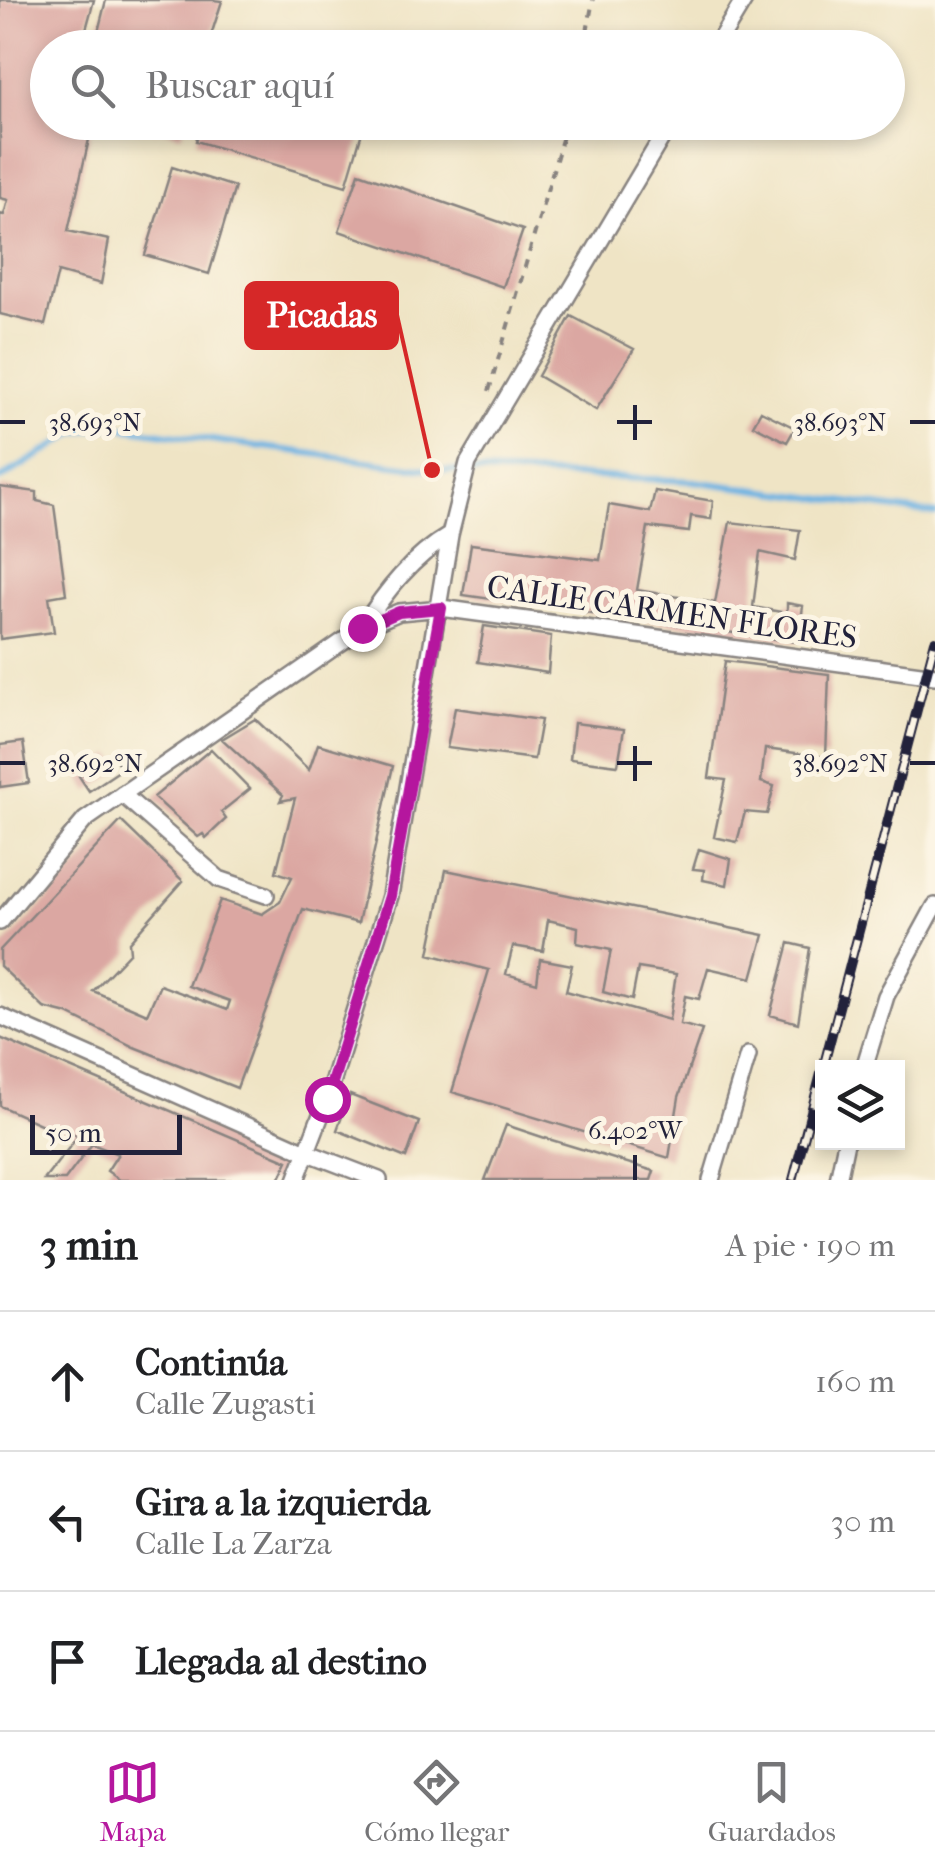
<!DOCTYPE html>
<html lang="es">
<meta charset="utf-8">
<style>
body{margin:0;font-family:"IM FELL French Canon",serif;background:#f2f2f2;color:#202124}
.controls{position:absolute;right:30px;bottom:30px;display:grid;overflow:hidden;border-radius:0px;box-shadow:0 5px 15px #0003}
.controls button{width:90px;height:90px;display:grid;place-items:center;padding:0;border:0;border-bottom:2px solid #e0e0e0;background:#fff;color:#202124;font:50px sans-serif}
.scale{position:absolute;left:30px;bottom:25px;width:152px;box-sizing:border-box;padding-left:10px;border:5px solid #22223b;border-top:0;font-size:28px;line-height:35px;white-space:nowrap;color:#22223b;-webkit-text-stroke:8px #fcf5e5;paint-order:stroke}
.stop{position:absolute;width:30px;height:30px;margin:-22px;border:8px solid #b5179e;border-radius:50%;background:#fff}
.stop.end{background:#b5179e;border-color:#fff;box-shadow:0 2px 10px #0008}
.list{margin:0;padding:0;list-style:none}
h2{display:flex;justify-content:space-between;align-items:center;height:130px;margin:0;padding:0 40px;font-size:42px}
h2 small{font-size:32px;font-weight:400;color:#757577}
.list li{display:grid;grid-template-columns:65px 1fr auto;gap:30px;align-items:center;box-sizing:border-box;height:140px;padding:0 40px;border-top:2px solid #e0e0e0}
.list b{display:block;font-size:38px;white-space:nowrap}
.list p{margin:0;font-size:32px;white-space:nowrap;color:#757577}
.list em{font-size:32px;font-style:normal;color:#757577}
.icon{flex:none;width:55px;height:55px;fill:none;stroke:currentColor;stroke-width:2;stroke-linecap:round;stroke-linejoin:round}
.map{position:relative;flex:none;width:935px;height:1180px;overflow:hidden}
.search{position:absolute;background:#fff;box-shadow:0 5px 15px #0003;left:30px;right:30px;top:30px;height:110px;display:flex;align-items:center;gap:25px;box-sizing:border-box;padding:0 35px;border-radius:55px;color:#757577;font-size:38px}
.sheet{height:550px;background:#fff}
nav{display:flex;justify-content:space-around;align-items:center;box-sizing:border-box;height:140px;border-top:2px solid #e0e0e0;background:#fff;font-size:28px;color:#757577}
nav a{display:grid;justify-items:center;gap:5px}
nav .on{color:#b5179e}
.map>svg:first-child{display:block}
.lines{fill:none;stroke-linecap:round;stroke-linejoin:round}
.stream{stroke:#6db3e3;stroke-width:6}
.building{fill:#dba7a2;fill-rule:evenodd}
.minor-casing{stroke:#888380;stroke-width:20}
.path{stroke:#888380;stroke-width:4;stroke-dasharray:8 8;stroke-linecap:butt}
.minor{stroke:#fff;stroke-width:15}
.rail-casing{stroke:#22223b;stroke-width:10}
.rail{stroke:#fcf5e5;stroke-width:6;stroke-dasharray:19;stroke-linecap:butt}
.route{stroke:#b5179e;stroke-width:12}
.ticks{fill:none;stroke:#22223b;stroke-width:4}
.labels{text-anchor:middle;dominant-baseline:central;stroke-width:10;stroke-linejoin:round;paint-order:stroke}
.street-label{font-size:32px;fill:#22223b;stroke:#fcf5e5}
.ticks-label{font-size:25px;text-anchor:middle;fill:#22223b;stroke:#fcf5e5;stroke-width:10;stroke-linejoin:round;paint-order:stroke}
.leader{fill:none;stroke:#d62828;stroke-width:4}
.callout-dot{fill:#d62828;stroke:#fcf5e5;stroke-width:4}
.callout{fill:#d62828;stroke:#d62828;stroke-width:4}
.callout-label{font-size:35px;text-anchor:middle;font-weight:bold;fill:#fff}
</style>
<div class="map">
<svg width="935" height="1180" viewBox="0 0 935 1180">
<rect width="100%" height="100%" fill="#fcf5e5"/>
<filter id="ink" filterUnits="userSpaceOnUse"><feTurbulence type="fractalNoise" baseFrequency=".01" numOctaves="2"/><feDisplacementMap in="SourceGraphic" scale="20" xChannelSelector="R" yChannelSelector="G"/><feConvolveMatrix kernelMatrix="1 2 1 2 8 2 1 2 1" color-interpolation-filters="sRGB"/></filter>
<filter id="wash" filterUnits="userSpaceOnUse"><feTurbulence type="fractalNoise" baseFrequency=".0048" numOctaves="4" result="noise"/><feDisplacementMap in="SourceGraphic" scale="40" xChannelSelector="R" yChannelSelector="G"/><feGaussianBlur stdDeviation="2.25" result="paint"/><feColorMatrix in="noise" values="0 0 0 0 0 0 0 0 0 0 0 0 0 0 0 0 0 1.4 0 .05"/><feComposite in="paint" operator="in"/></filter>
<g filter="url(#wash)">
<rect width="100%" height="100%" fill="#efe4c5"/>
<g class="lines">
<!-- stream -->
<path class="stream" d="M0 479 77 432 109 426 432 470 693 481 935 514"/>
</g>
<g id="blocks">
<!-- building -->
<path class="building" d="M0 0H94L81 48H48V122H93L68 231 109 240 101 284 58 272 45 325 0 314V214L4 215 8 200 0 198Z
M106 0H213L222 1 207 48H94Z
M138 122H185L181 135Z
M202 122H365L346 186 196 141Z
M172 167 235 187 209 274 145 255Z
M359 173 523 230 503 287 339 231Z
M571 316 634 349 596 410 538 376Z
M761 411 795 428 787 442 753 425Z
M0 487 37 492V501L54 505 66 594 49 597 54 632 0 639Z
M655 491 713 501 711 519 691 516 689 532 648 527 637 590 715 603 730 522 800 530 795 560 760 552 753 607 787 613V603L803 606 798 642 463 595 471 544 600 560 609 505 650 512Z
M484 626 551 636 548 673 478 662Z
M725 661 829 674 826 757 765 749 761 782 774 786 767 814 745 812 737 842 714 837 726 780 709 778Z
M455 708 541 720 534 759 447 748Z
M255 719 309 770 318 744 393 766 358 923 303 909 237 1088 134 1047 68 1014 44 1008 0 966V950L121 821 183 881 129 942 130 952 93 991 147 1014 160 985 227 1010 230 1001 188 986 220 900 262 914 280 902 292 877 276 872 295 798 280 801 283 795 222 739Z
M574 723 624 729 618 765 570 759Z
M23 742 29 783 0 787V745Z
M211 749 250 789 221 812 226 819 206 838 203 834 198 837 154 797Z
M112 754 122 769 89 791 79 776Z
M699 849 731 859 727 885 703 880 704 870 693 869Z
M446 870 764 935 752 978 708 968 699 999 685 996 680 1024 702 1030 679 1097 669 1158 452 1092 489 970 429 954ZM548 920 578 927 577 943 611 950 603 992 632 1000 638 968 676 974 669 1020 566 991 572 965 540 959 537 983 506 974 513 946 543 951Z
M789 943 810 948 798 1023 770 1015Z
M0 1038 288 1161 279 1180H120L107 1171 118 1154 92 1144 65 1180H44L78 1136 60 1128 56 1131 0 1106Z
M350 1095 419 1122 406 1158 337 1130Z
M506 1125 545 1138 654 1171 651 1180H485Z"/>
</g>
</g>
<g filter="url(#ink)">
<use href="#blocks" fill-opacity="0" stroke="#888380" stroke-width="2.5"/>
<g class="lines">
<defs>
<path id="minor" d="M715 48 744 0
M362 628C385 592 412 557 450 535
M122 794 219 879 266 895
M0 922 85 820 362 628 399 612 441 608 935 676
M0 1016 306 1152 379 1180
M864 1068 886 996 935 906
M296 1180 327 1099 390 896 450 535 468 463 671 122
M711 1180 748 1055
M838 1180 846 1142"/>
</defs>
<!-- minor casing -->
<use href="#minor" class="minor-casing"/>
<!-- path -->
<path class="path" d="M584 48 593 0
M489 391 567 122"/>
<!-- minor -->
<use href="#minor" class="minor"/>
<defs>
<path id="rail" d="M823 1068 935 641
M793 1180 822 1070"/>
</defs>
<!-- rail casing -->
<use href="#rail" class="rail-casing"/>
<!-- rail -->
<use href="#rail" class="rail"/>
</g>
</g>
<g class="lines" filter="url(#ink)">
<!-- route -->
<path class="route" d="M327 1099 390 896 441 608 399 612 362 628"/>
</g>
<!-- ticks -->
<path class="ticks" d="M635 405V440M0 422H25M617 422H652M910 422H935M635 746V781M0 763H25M617 763H652M910 763H935M635 1155V1180"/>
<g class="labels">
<!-- street labels -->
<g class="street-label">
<text transform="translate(672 612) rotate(8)">CALLE CARMEN FLORES</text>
</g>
</g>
<g class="ticks-label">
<text x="95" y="431">38.693°N</text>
<text x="840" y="431">38.693°N</text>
<text x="95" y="772">38.692°N</text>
<text x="840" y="772">38.692°N</text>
<text x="635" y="1139">6.402°W</text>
</g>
<!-- callouts -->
<path class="leader" d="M432 470L397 315"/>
<circle class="callout-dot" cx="432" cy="470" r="10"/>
<rect class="callout" x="246" y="283" width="151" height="65" rx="10"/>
<g class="callout-label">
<text x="322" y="327">Picadas</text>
</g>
</svg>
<div class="controls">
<button><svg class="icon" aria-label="layers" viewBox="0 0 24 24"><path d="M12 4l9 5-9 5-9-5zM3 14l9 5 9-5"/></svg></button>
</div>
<div class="scale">50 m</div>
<div class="stop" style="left:327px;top:1099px"></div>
<div class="stop end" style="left:362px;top:628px"></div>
<div class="search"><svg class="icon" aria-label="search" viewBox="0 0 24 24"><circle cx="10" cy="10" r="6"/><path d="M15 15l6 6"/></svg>Buscar aquí</div>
</div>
<section class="sheet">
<h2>3 min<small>A pie · 190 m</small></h2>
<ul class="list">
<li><svg class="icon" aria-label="ahead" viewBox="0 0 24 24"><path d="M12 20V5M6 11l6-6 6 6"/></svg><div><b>Continúa</b><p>Calle Zugasti</p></div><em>160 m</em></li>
<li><svg class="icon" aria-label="left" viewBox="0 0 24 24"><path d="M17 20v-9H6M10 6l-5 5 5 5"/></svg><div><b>Gira a la izquierda</b><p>Calle La Zarza</p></div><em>30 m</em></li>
<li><svg class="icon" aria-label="arrive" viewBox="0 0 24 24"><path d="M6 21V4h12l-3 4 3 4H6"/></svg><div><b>Llegada al destino</b></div></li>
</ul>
</section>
<nav>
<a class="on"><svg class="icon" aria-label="map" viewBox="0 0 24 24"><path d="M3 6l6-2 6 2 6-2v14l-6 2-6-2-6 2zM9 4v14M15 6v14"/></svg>Mapa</a>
<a><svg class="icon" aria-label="directions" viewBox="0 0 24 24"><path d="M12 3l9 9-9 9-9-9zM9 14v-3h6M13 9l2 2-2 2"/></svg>Cómo llegar</a>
<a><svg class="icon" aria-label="saved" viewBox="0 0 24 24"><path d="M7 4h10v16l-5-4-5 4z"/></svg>Guardados</a>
</nav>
